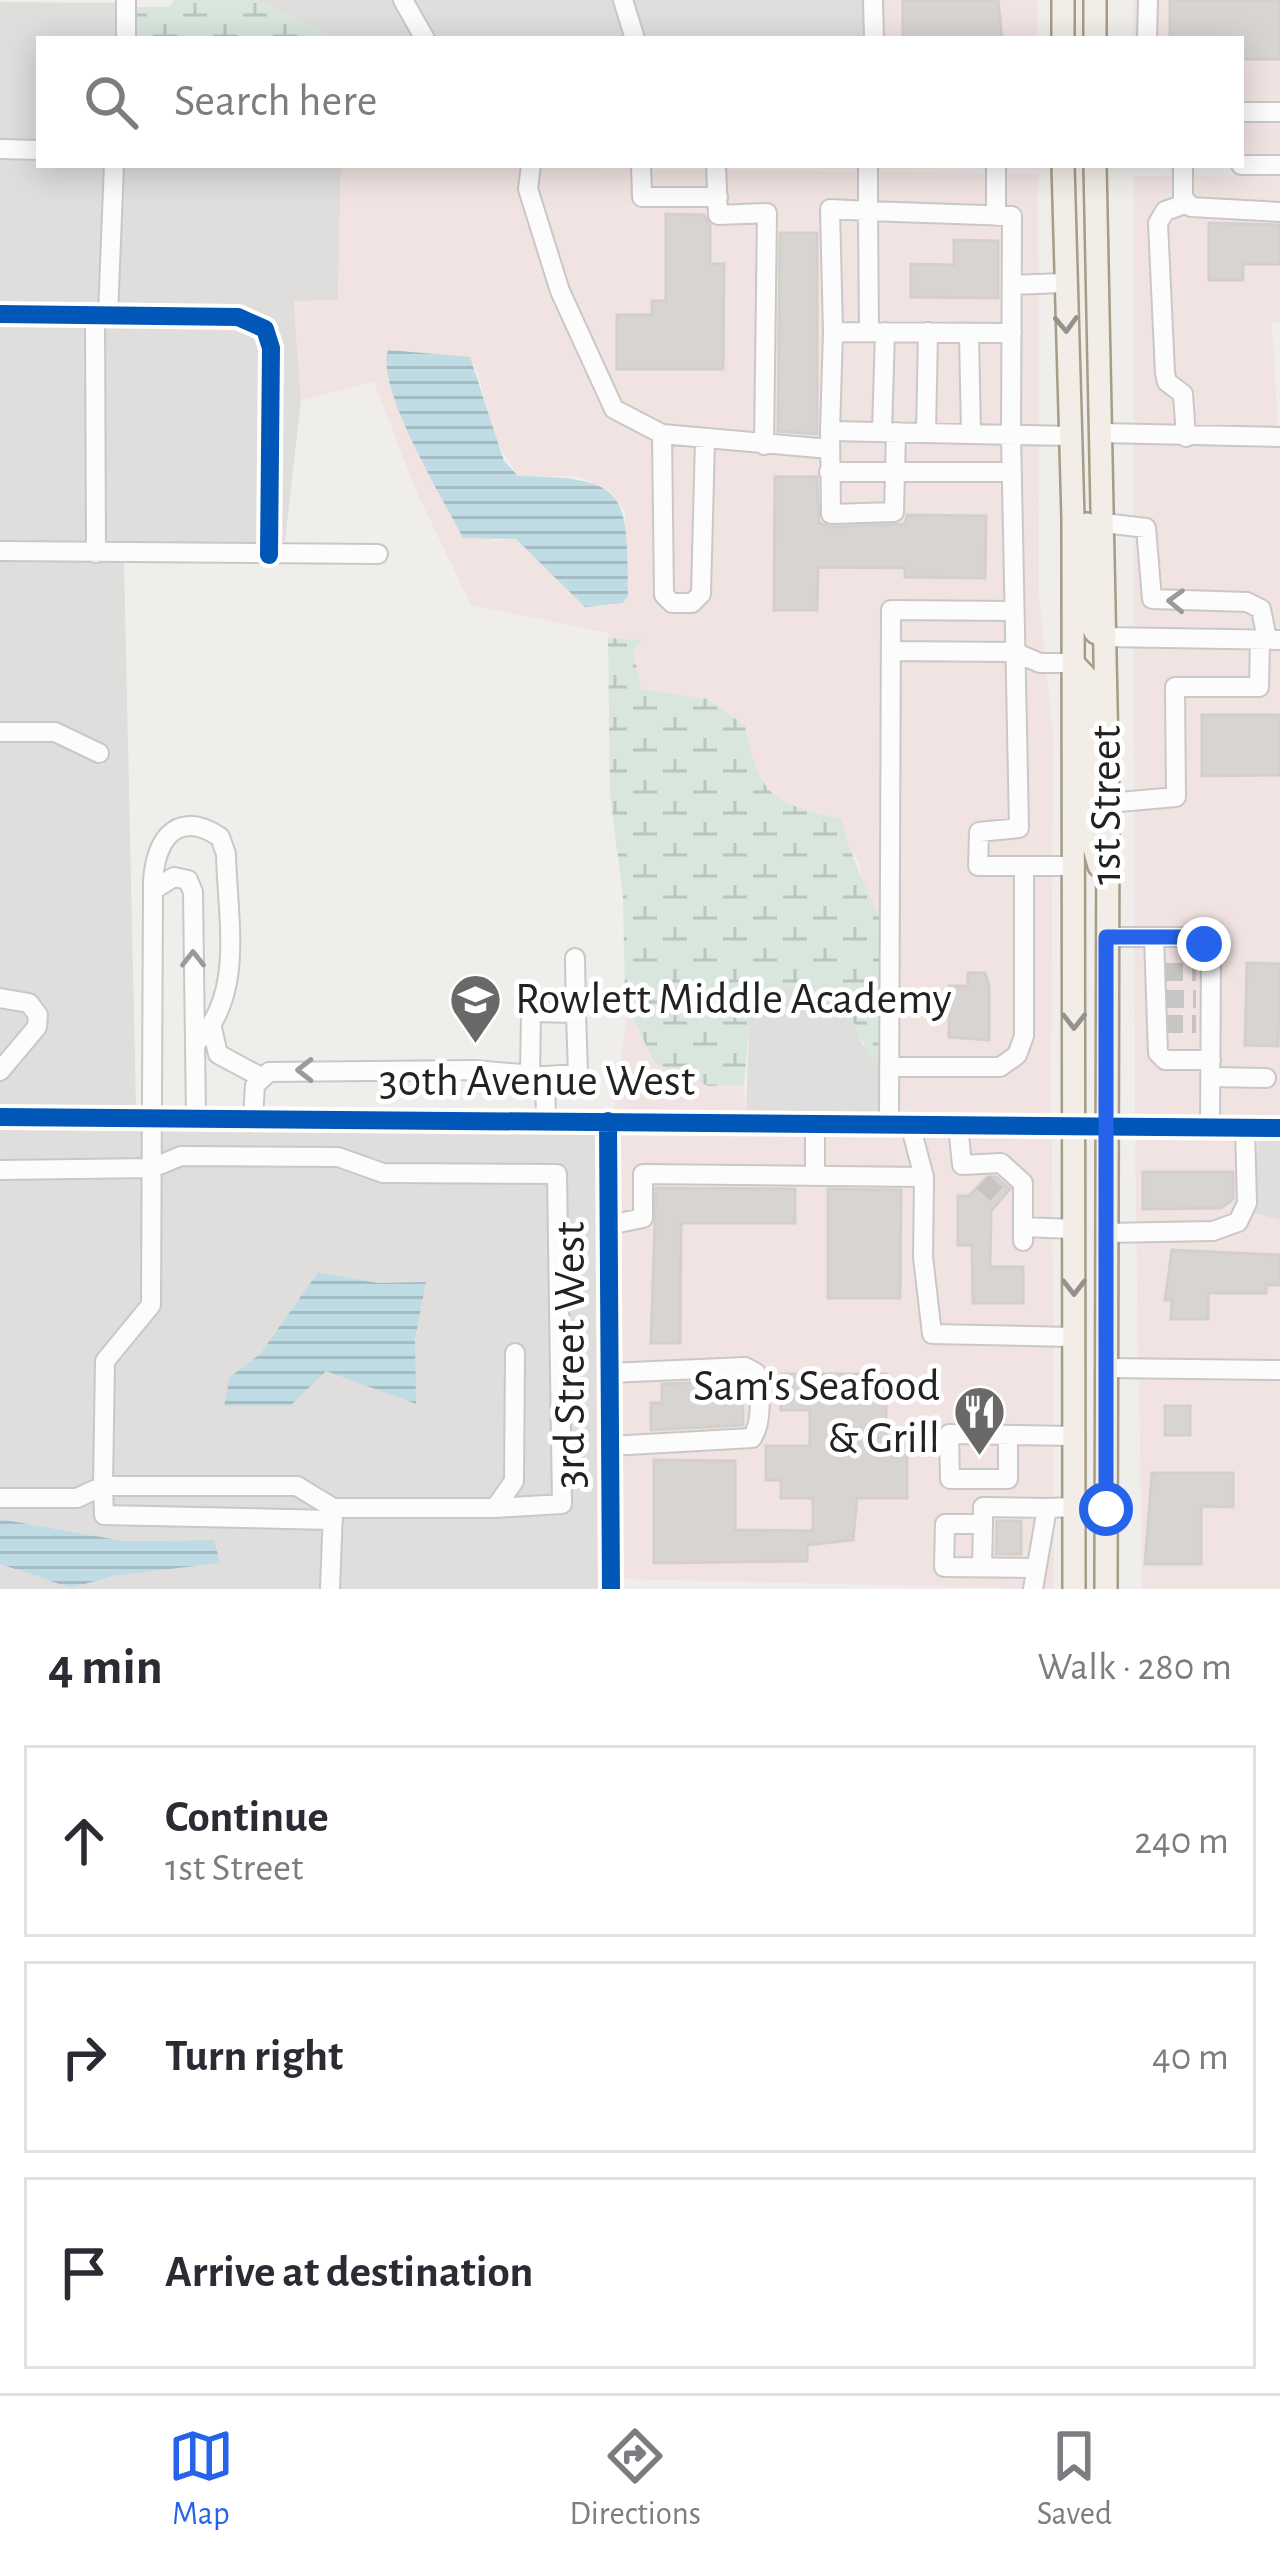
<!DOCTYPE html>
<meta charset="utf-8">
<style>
body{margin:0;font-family:"Alegreya Sans",sans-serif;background:#f7f7f7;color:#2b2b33}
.stop{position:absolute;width:36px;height:36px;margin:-27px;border:9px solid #2563eb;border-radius:50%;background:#fff}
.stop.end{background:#2563eb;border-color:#fff;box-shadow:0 3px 12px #0008}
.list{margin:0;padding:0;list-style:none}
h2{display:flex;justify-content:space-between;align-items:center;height:156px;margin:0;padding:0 48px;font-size:51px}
h2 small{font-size:39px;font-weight:400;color:#7c7c81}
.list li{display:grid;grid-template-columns:78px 1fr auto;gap:36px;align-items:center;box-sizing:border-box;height:192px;margin:0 24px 24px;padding:0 24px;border:3px solid #e1e1e2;border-radius:0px}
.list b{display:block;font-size:45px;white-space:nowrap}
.list p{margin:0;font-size:39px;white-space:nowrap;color:#7c7c81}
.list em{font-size:39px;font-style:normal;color:#7c7c81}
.icon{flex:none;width:66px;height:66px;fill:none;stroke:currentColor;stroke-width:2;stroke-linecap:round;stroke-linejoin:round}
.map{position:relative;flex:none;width:1280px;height:1589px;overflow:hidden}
.search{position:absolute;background:#fff;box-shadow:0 6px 30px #0003;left:36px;right:36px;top:36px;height:132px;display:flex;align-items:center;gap:30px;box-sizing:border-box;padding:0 42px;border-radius:0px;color:#7c7c81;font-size:45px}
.sheet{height:804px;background:#fff}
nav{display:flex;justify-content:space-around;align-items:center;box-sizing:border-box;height:168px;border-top:3px solid #e1e1e2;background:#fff;font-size:33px;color:#7c7c81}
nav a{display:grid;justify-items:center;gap:6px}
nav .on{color:#2563eb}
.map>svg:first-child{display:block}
.residential{fill:#dfdedc;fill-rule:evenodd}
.commercial{fill:#f1e3e1;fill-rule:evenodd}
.wetland{fill:url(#wetland-marsh)}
.water{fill:url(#water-rules)}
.building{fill:#d7d4d2;stroke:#d3d0cc;stroke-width:3}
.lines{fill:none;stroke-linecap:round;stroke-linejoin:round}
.minor-tunnel{stroke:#c7c5c3;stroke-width:18;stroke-dasharray:18 9;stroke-linecap:butt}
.minor-casing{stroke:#c9c8c7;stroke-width:22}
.major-casing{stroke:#a79c86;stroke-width:26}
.minor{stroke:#fdfcfc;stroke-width:18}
.major{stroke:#f3ede7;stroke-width:21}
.cycleway-casing{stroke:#fff;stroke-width:26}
.cycleway{stroke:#0057b8;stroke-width:18}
.oneway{stroke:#95928e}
.oneway2{stroke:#9a9a9a}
.route{stroke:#2563eb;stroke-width:15}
.labels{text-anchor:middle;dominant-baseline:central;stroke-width:10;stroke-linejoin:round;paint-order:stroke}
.street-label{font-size:45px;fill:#222;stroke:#fff}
.poi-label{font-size:45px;fill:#222;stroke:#fff;text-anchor:start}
</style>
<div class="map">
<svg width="1280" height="1589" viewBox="0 0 1280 1589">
<defs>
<pattern id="wetland-marsh" width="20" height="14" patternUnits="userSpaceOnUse" patternTransform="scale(3)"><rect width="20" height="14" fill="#d9e6de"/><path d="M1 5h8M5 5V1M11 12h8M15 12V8" fill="none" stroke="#bac5be"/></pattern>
<pattern id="water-rules" width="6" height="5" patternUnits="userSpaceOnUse" patternTransform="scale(3)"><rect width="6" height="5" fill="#bfdbe3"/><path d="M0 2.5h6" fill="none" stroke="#a4bcc2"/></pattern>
</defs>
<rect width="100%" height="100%" fill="#f0eeeb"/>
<!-- residential -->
<path class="residential" d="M257 0H393L415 39H338Z
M413 0H615L626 39H435Z
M632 0H865L866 39H643Z
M0 2 118 3V39H39V141L0 140Z
M0 159 106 165 100 306 0 304Z
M122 165H341L338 301 294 302 301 400 285 541H277L270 320 238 308 116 306Z
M0 323 87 324 88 544 0 542Z
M103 324 237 327 258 334 263 349 261 542 104 544Z
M0 561 124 562 136 1108H0V741H53L103 765 110 748 55 723H0Z
M784 987 844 998 862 1044 892 1077 900 1079V1114L746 1113 749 1028 743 1005Z
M0 1126 600 1130 603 1589H0V1564L71 1588 113 1576 220 1563 213 1540 124 1541 0 1519ZM318 1272 378 1283H426L415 1340V1404L325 1370 230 1377 260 1354Z
M1258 1138H1280V1220L1254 1214Z"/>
<!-- commercial -->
<path class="commercial" d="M881 0H1037V39H882Z
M1133 0H1280V156L1241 158V39H1133Z
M341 165 1038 174 1039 592 1053 736 1051 1120 900 1114 887 994 859 863 842 837 841 819 788 806 757 779 745 726 709 699 642 689 633 653 641 640 608 638V633L471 605 416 491 374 382 301 400 294 301 338 300ZM388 351 475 364 497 441 518 476H577L611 491 625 512 628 596 624 603 585 607 516 539 492 541Z
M1280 175V322L1272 324 1278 428 1134 425V176Z
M1134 443 1280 446V631L1134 626Z
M1134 644 1280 649V1119L1135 1120Z
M628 1008 655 1064 709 1086 744 1085 746 1113 614 1112Z
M616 1130 1052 1138 1054 1589 619 1579Z
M1280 1137 1258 1138 1254 1213 1280 1220V1361L1138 1360 1135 1138Z
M1139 1378 1280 1379V1589H1142Z"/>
<!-- wetland -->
<path class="wetland" d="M174 0H257L338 39H134V7H170Z
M608 638 642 640 633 653 642 689 708 699 745 726C761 799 770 802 842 819 842 842 890 937 902 967L887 994 900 1079C869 1069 855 1027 844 998L784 987 743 1005 749 1028 744 1085 709 1086 655 1064 625 1001 623 897 610 794Z"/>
<!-- water -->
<path class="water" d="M388 350 470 357 504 461 518 476C628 478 627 490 628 596L623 603 585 607 516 539 463 538C444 500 375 388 388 350Z
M318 1272 378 1283 426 1282 415 1340 416 1404 326 1371 290 1406H224L230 1377 260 1354Z
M0 1519 124 1541 214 1540 220 1563 113 1576 71 1588 0 1564Z"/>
<!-- building -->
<path class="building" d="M903 0H998L1002 39H903Z
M1170 0H1280V59H1241V39H1170Z
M666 214 704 215 710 226V264H724L723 369H617V315H652V301H666Z
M1209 223 1280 225V264H1243V280H1209Z
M780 233H817V434L778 431Z
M954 240 998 241V298L911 297V264L954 265Z
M775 477H817L819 523 830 527 905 524 907 515 986 516 985 578 905 577V568L818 567 817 610H774Z
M1202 715H1280V775L1202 776Z
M1247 963 1280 964 1278 1046 1245 1045Z
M968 973H985L989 986V1040L949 1037V986H968Z
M1143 1172H1233V1199L1221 1208 1143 1209Z
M987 1177H996L1010 1189 991 1211 990 1267H1023V1303H973L972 1245H958V1196H969Z
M656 1188 795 1189V1223H681L680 1343H651Z
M828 1189 901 1190 900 1298H828Z
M1172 1250 1280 1255V1285H1266V1293H1208V1319H1171L1172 1300H1165Z
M781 1374H886V1430L889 1444H907V1498H857L853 1540 807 1545V1561L654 1563V1460L735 1461V1530L813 1531V1498H781V1480H766V1446H810V1410H781Z
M742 1381 743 1425 651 1430V1403H662V1384Z
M1165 1406H1190V1435H1165Z
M1152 1473H1233V1507L1201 1506V1564H1145Z
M997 1521H1021V1554H996Z"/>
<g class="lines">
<!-- minor-tunnel -->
<path class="minor-tunnel" d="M1165 972H1196
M1166 999H1196
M1165 1024H1196
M983 1182 1002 1199"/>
<defs>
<path id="minor" d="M403 0 425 39
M623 0 635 39
M873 0 874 39
M126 39V0
M1147 39 1148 0
M1241 112H1280
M0 149 39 150
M531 165 528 189 560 291 614 409 662 434 830 449
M641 165 642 197H718
M716 165 718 215 767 213 764 445
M868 165V211L1012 216 1011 434 1019 828 979 832 978 866H1073
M996 165V216
M1183 165V197L1191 207 1280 212
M1241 165H1280
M1185 204 1165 211 1158 223 1165 373 1167 382 1183 394 1186 437
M1012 285 1064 283
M0 314 238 317 265 329 271 348 269 555
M95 315 96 553
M108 315 114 165
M833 332 830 209 868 211 869 332
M969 333 971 434
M830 431 833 332 1012 333
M882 432 885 332
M896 432 894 512 831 514 830 431 1070 436
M926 433 928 332
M1102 433 1280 437
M662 434 664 595 672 603H692L701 594 705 440
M829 472H1011
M1104 523 1146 528 1152 599 1247 602 1261 609 1267 639
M0 551 378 554
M1105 637 1280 640
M891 651 1014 652 1040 663H1073
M0 732H55L99 753
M1108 803 1176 797 1175 687H1259L1260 638
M153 890C152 848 172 805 220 837L226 854C227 917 246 997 195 1044
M1106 937H1193L1211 954 1210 1128
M1154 937 1158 1053 1165 1060H1211
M575 958 576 1013
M0 998 29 1003 38 1015 37 1027 0 1071
M212 1028 218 1054 259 1076
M889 1067H1000L1017 1055 1024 1036V867
M530 1074 531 1012 576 1013 578 1074 545 1076
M1211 1077 1266 1078
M0 1117 1280 1128
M196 1118 193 892 188 880 174 877 153 890 151 1305 105 1361 103 1486H297L333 1508H495L514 1481 515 1353
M253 1118 255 1085 269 1072 474 1070 545 1076 546 1120
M608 1121 611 1589
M815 1122V1176
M889 1123 891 610 1014 611
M910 1124 924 1177 923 1257 932 1334 1073 1337
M958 1125 962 1165 1001 1163 1023 1183V1241
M0 1170 152 1168 181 1156 338 1157 383 1173 557 1174 562 1504 495 1508
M609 1225 643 1218V1174L924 1177
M1023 1227 1074 1229
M1106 1233 1213 1231 1238 1222 1247 1203 1245 1128
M1107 1368 1280 1370
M609 1373 745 1367 756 1373C760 1393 763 1421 752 1438L610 1446
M1008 1435V1479H950L949 1434 1074 1436
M0 1498H77L103 1486 104 1515 333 1520
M983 1524V1507L1047 1508
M982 1567 983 1524H945L944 1567 1033 1568
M330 1589 333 1510
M1033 1589 1047 1508 1074 1507"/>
<path id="major" d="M1063 39V0
M1095 39V0
M1063 165 1073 518 1074 1589
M1095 165 1108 803 1106 1589
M1087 524 1090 621 1095 632 1105 637
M1073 663 1089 680 1090 834 1099 866"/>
</defs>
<!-- minor casing -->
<use href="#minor" class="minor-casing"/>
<!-- major casing -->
<use href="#major" class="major-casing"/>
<!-- minor -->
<use href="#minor" class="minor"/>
<!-- major -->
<use href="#major" class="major"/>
<defs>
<path id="cycleway" d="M0 314 238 317 265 329 271 348 269 555
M0 1117 1280 1128
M608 1121 611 1589"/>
</defs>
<!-- cycleway casing -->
<use href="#cycleway" class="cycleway-casing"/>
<!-- cycleway -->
<use href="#cycleway" class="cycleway"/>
</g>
<!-- one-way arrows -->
<defs><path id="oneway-chevron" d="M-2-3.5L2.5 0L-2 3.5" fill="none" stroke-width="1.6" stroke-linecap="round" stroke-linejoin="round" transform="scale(3)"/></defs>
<g class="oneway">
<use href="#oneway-chevron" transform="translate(1066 324) rotate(88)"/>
<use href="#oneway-chevron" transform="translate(1074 1021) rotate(90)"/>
<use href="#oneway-chevron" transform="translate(1074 1287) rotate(90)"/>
</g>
<g class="oneway2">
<use href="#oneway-chevron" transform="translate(1176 601) rotate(-178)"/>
<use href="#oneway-chevron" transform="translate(193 959) rotate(-90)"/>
<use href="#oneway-chevron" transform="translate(305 1070) rotate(-180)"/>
</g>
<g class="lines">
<!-- route -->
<path class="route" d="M1106 1509V937H1193L1204 944"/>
</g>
<!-- icons -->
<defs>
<symbol id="school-pin" viewBox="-11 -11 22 30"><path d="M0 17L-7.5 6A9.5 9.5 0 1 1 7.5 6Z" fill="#6a6968" stroke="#fff"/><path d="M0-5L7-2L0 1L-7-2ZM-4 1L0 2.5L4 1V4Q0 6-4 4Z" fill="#fff"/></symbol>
<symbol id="restaurant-pin" viewBox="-11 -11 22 30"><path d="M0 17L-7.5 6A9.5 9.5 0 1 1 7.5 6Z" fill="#6a6968" stroke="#fff"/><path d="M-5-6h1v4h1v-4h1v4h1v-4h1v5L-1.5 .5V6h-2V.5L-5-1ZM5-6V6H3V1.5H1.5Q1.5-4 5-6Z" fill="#fff"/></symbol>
</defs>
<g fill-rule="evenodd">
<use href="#school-pin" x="446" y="970" width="59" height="81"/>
<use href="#restaurant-pin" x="950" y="1382" width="59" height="81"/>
</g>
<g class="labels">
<!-- street labels -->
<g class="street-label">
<text transform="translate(1106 805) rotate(-90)">1st Street</text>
<text x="537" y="1081">30th Avenue West</text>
<text transform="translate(570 1355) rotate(-90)">3rd Street West</text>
</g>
<!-- poi labels -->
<g class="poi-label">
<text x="515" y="999">Rowlett Middle Academy</text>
<text x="940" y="1386" text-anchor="end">Sam's Seafood<tspan x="940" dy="52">&amp; Grill</tspan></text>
</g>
</g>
</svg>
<div class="stop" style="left:1106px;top:1509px"></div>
<div class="stop end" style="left:1204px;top:944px"></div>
<div class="search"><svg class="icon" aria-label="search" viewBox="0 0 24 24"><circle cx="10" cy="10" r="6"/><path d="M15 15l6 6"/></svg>Search here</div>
</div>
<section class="sheet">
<h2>4 min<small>Walk · 280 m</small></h2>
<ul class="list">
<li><svg class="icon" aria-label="ahead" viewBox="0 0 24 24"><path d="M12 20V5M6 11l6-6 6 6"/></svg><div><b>Continue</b><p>1st Street</p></div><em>240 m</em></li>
<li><svg class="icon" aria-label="right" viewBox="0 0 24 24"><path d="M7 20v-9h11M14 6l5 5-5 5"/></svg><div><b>Turn right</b></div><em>40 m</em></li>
<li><svg class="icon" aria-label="arrive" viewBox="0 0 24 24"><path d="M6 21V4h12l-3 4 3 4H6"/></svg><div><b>Arrive at destination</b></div></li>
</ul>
</section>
<nav>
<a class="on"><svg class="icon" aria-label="map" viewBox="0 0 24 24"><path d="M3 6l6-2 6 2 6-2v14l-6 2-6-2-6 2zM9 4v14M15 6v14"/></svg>Map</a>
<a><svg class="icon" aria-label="directions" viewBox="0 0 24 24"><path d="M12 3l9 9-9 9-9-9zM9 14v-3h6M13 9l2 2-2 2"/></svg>Directions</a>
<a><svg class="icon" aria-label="saved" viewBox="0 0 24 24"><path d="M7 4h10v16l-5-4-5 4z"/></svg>Saved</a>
</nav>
